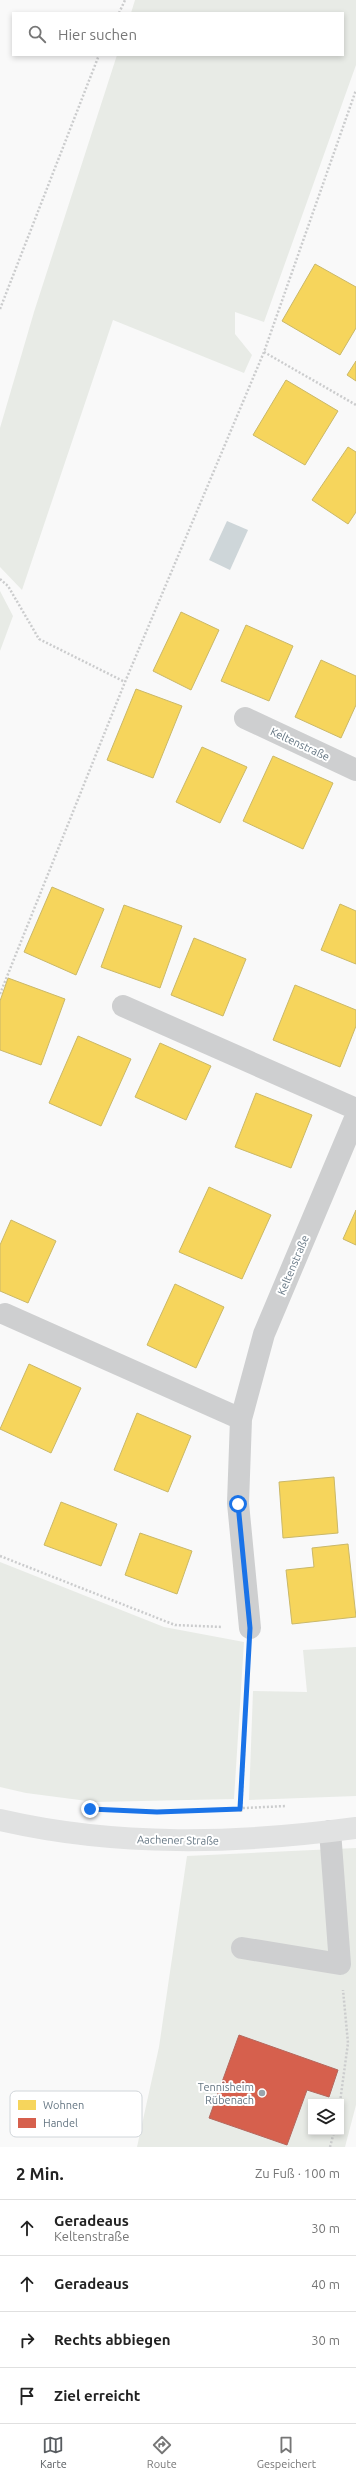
<!DOCTYPE html>
<html lang="de">
<meta charset="utf-8">
<style>
body{margin:0;font-family:Ubuntu,sans-serif;background:#f6f6f6;color:#222}
.controls{position:absolute;right:12px;bottom:12px;display:grid;overflow:hidden;border-radius:0px;box-shadow:0 2px 6px #0003}
.controls button{width:36px;height:36px;display:grid;place-items:center;padding:0;border:0;border-bottom:1px solid #e0e0e0;background:#fff;color:#222;font:20px sans-serif}
.stop{position:absolute;width:12px;height:12px;margin:-9px;border:3px solid #1a73e8;border-radius:50%;background:#fff}
.stop.end{background:#1a73e8;border-color:#fff;box-shadow:0 1px 4px #0008}
.list{margin:0;padding:0;list-style:none}
h2{display:flex;justify-content:space-between;align-items:center;height:52px;margin:0;padding:0 16px;font-size:17px}
h2 small{font-size:13px;font-weight:400;color:#767676}
.list li{display:grid;grid-template-columns:26px 1fr auto;gap:12px;align-items:center;box-sizing:border-box;height:56px;padding:0 16px;border-top:1px solid #e0e0e0}
.list b{display:block;font-size:15px;white-space:nowrap}
.list p{margin:0;font-size:13px;white-space:nowrap;color:#767676}
.list em{font-size:13px;font-style:normal;color:#767676}
.icon{flex:none;width:22px;height:22px;fill:none;stroke:currentColor;stroke-width:2;stroke-linecap:round;stroke-linejoin:round}
.map{position:relative;flex:none;width:356px;height:2147px;overflow:hidden}
.search{position:absolute;background:#fff;box-shadow:0 2px 6px #0003;left:12px;right:12px;top:12px;height:44px;display:flex;align-items:center;gap:10px;box-sizing:border-box;padding:0 14px;border-radius:0px;color:#767676;font-size:15px}
.sheet{height:276px;background:#fff}
nav{display:flex;justify-content:space-around;align-items:center;box-sizing:border-box;height:56px;border-top:1px solid #e0e0e0;background:#fff;font-size:11px;color:#767676}
nav a{display:grid;justify-items:center;gap:2px}
nav .on{color:#585c60}
.map>svg:first-child{display:block}
.green{fill:#e8ebe6;fill-rule:evenodd}
.water{fill:#ced6d9}
.homes{fill:#f6d55c;stroke:#cab868}
.shops{fill:#d6604d;stroke:#b4675d}
.lines{fill:none;stroke-linecap:round;stroke-linejoin:round}
.path{stroke:#cbcccd;stroke-width:2.5;stroke-dasharray:2 2;stroke-linecap:butt}
.minor{stroke:#cecfd0;stroke-width:22}
.major{stroke:#e1e2e2;stroke-width:22}
.route{stroke:#1a73e8;stroke-width:5}
.poi-dot{fill:#99a4ac;stroke:#fff;stroke-width:1.5}
.labels{text-anchor:middle;dominant-baseline:central;stroke-width:4;stroke-linejoin:round;paint-order:stroke}
.street-label{font-size:11px;fill:#657683;stroke:#fff}
.poi-label{font-size:11px;fill:#657683;stroke:#fff;text-anchor:end}
.key{fill:#fff;stroke:#d1d6da;stroke-width:1}
.key-label{font-size:11px;fill:#657683}
</style>
<div class="map">
<svg width="356" height="2147" viewBox="0 0 356 2147">
<rect width="100%" height="100%" fill="#f9f9f9"/>
<!-- green -->
<path class="green" d="M135 0H356V65L264 322 235 312V334L252 355 244 373 113 320 22 590 0 567V428L34 312 117 55H343V13H131Z
M0 591 13 616 0 651Z
M0 1562 164 1627 244 1642 234 1799 95 1802 26 1793 0 1787Z
M356 1647V1796L249 1800 253 1691 307 1692 303 1650Z
M356 1848V2105L345 2147H137L159 2047 187 1856ZM311 2102H341V2132H311Z"/>
<!-- water -->
<path class="water" d="M227 521 248 530 230 570 209 560Z"/>
<!-- homes -->
<path class="homes" d="M315 264 356 287V328L340 355 282 321Z
M356 361V381L347 375Z
M286 380 338 411 305 465 253 435Z
M348 447 356 452V512L348 524 312 500Z
M181 612 219 630 191 690 153 671Z
M246 625 293 646 269 701 221 681Z
M321 660 356 676V705L341 738 295 717Z
M136 689 182 706 153 778 107 760Z
M202 747 247 767 220 823 176 802Z
M273 756 333 783 303 849 243 821Z
M52 887 104 909 76 975 24 952Z
M340 904 356 911V964L321 950Z
M124 905 182 926 160 988 101 967Z
M194 938 246 959 223 1016 171 995Z
M8 978 65 999 41 1065 0 1050V1001Z
M295 985 356 1010V1026L340 1067 273 1040Z
M78 1036 131 1059 101 1126 49 1103Z
M160 1043 211 1066 186 1120 135 1097Z
M256 1093 312 1115 291 1168 235 1147Z
M209 1187 271 1215 242 1279 179 1252Z
M356 1210V1245L343 1239Z
M11 1220 56 1241 28 1303 0 1291V1245Z
M175 1284 224 1307 196 1368 147 1345Z
M29 1364 81 1388 51 1453 0 1429Z
M137 1413 191 1436 168 1492 114 1470Z
M334 1477 338 1533 283 1538 279 1482Z
M61 1502 117 1524 101 1566 44 1545Z
M140 1533 192 1551 177 1594 125 1575Z
M348 1544 356 1617 292 1624 286 1570 314 1567 312 1548Z"/>
<!-- shops -->
<path class="shops" d="M239 2035 338 2070 329 2097 307 2090 287 2145 209 2118Z"/>
<g class="lines">
<!-- path -->
<path class="path" d="M119 13 125 0
M0 309 99 55
M264 352 356 405
M0 579 8 586 39 639 125 682
M0 994 125 682 264 352 356 90
M0 1556 175 1625 222 1627
M183 1811 286 1806
M241 1812 249 1654
M340 2102 348 2043 343 1990
M330 2147 334 2132"/>
<!-- minor -->
<path class="minor" d="M245 718 356 770
M123 1006 356 1109
M5 1314 241 1419
M250 1628 238 1503 241 1419 264 1334 356 1116
M242 1948 340 1964 330 1831"/>
<!-- major -->
<path class="major" d="M0 1820C117 1847 237 1844 356 1828"/>
</g>
<g class="lines">
<!-- route -->
<path class="route" d="M90 1809 157 1812 240 1809 250 1628 238 1504"/>
</g>
<!-- markers -->
<circle class="poi-dot" cx="262" cy="2093" r="4"/>
<g class="labels">
<!-- street labels -->
<g class="street-label">
<text transform="translate(300 744) rotate(25)">Keltenstraße</text>
<text transform="translate(293 1265) rotate(-67)">Keltenstraße</text>
<text transform="translate(178 1840) rotate(1)">Aachener Straße</text>
</g>
<!-- poi labels -->
<g class="poi-label">
<text x="254" y="2087">Tennisheim<tspan x="254" dy="13">Rübenach</tspan></text>
</g>
</g>
<!-- legend -->
<rect x="10" y="2091" width="132" height="46" rx="6" class="key"/>
<rect x="18" y="2100" width="18" height="10" fill="#f6d55c"/>
<rect x="18" y="2118" width="18" height="10" fill="#d6604d"/>
<g class="key-label">
<text x="43" y="2109">Wohnen</text>
<text x="43" y="2127">Handel</text>
</g>
</svg>
<div class="controls">
<button><svg class="icon" aria-label="layers" viewBox="0 0 24 24"><path d="M12 4l9 5-9 5-9-5zM3 14l9 5 9-5"/></svg></button>
</div>
<div class="stop" style="left:238px;top:1504px"></div>
<div class="stop end" style="left:90px;top:1809px"></div>
<div class="search"><svg class="icon" aria-label="search" viewBox="0 0 24 24"><circle cx="10" cy="10" r="6"/><path d="M15 15l6 6"/></svg>Hier suchen</div>
</div>
<section class="sheet">
<h2>2 Min.<small>Zu Fuß · 100 m</small></h2>
<ul class="list">
<li><svg class="icon" aria-label="ahead" viewBox="0 0 24 24"><path d="M12 20V5M6 11l6-6 6 6"/></svg><div><b>Geradeaus</b><p>Keltenstraße</p></div><em>30 m</em></li>
<li><svg class="icon" aria-label="ahead" viewBox="0 0 24 24"><path d="M12 20V5M6 11l6-6 6 6"/></svg><div><b>Geradeaus</b></div><em>40 m</em></li>
<li><svg class="icon" aria-label="right" viewBox="0 0 24 24"><path d="M7 20v-9h11M14 6l5 5-5 5"/></svg><div><b>Rechts abbiegen</b></div><em>30 m</em></li>
<li><svg class="icon" aria-label="arrive" viewBox="0 0 24 24"><path d="M6 21V4h12l-3 4 3 4H6"/></svg><div><b>Ziel erreicht</b></div></li>
</ul>
</section>
<nav>
<a class="on"><svg class="icon" aria-label="map" viewBox="0 0 24 24"><path d="M3 6l6-2 6 2 6-2v14l-6 2-6-2-6 2zM9 4v14M15 6v14"/></svg>Karte</a>
<a><svg class="icon" aria-label="directions" viewBox="0 0 24 24"><path d="M12 3l9 9-9 9-9-9zM9 14v-3h6M13 9l2 2-2 2"/></svg>Route</a>
<a><svg class="icon" aria-label="saved" viewBox="0 0 24 24"><path d="M7 4h10v16l-5-4-5 4z"/></svg>Gespeichert</a>
</nav>
